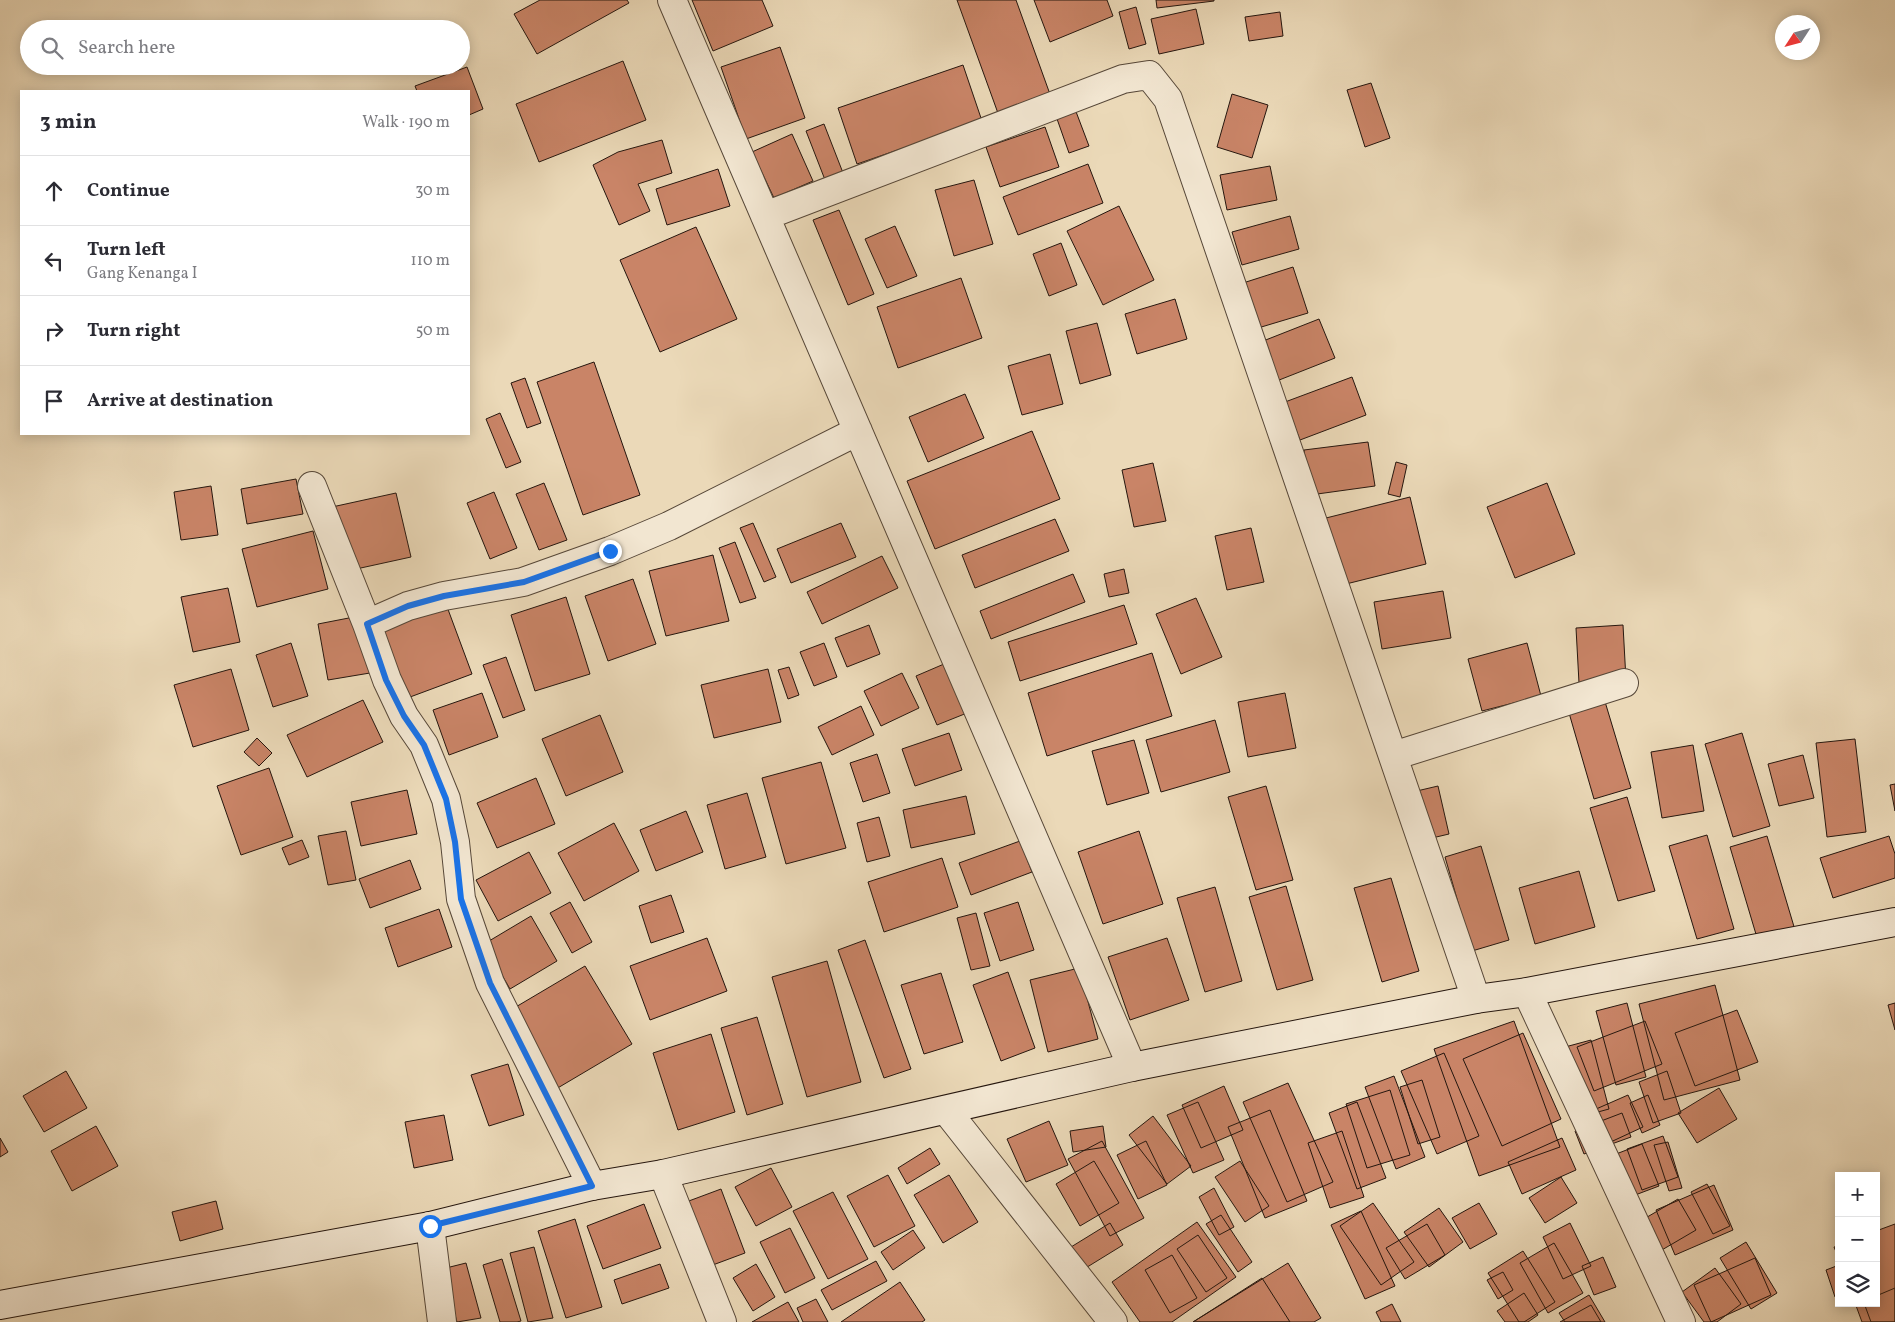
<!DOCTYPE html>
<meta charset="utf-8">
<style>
body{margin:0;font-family:Vollkorn,serif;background:#f2f2f3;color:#2b2b33}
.controls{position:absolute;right:15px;bottom:15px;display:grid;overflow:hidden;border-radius:0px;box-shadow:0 2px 12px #0003}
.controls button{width:45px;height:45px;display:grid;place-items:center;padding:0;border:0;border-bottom:1px solid #e1e1e2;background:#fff;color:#2b2b33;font:25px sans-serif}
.compass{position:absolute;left:1775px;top:15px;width:45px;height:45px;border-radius:50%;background:#fff;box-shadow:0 2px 12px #0003;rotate:234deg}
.stop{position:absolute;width:15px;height:15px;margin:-11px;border:4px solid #1a73e8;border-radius:50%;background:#fff}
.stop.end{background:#1a73e8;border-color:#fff;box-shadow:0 1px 5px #0008}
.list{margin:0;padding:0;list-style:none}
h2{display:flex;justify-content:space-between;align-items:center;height:65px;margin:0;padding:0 20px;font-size:21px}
h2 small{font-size:16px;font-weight:400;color:#7c7c81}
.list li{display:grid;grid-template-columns:32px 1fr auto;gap:15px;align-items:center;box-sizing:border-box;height:70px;padding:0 20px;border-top:1px solid #e1e1e2}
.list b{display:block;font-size:19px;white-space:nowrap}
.list p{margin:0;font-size:16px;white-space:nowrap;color:#7c7c81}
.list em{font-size:16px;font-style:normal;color:#7c7c81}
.icon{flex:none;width:28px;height:28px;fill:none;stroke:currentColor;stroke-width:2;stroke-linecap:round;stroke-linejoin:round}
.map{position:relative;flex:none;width:1895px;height:1322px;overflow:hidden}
.search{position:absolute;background:#fff;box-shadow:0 2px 12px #0003;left:20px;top:20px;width:450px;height:55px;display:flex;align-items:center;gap:12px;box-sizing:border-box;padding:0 18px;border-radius:28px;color:#7c7c81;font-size:19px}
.panel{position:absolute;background:#fff;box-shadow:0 2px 12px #0003;left:20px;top:90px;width:450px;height:345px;border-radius:0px}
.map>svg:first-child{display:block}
.building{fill:#c98467;stroke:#25160e}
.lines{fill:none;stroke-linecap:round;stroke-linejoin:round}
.street-casing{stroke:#564738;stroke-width:30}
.secondary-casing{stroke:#25160e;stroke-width:30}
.street{stroke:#f2e6d1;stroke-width:28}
.secondary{stroke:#f2e6d1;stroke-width:28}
.route{stroke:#1a73e8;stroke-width:6}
</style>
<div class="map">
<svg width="1895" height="1322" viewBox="0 0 1895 1322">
<rect width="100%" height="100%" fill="#ebd9b8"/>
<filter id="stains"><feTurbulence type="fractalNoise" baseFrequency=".004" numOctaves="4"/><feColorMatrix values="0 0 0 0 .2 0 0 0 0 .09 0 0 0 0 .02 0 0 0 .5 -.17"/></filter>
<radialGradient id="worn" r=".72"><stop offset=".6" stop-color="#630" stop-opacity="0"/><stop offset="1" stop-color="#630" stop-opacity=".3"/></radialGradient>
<!-- building -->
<path class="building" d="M540 0H627L629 3 537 54 514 14Z
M692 0H762L773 26 713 51Z
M957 0H1016L1051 97 999 116Z
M1034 0H1107L1113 16 1050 42Z
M1156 0H1214V1L1157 8Z
M1136 7 1146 44 1129 49 1119 12Z
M1196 9 1204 44 1159 54 1151 19Z
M1280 12 1283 36 1249 41 1245 17Z
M780 47 805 118 746 139 721 67Z
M623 61 646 120 539 162 516 104Z
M963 65 982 121 857 164 838 108Z
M467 67 483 109 469 115V91H417L415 86Z
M1371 83 1390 138 1365 147 1347 90Z
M1232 94 1268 105 1252 158 1217 147Z
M1075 109 1089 146 1069 153 1056 116Z
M824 124 845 178 827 185 806 131Z
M1045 127 1059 167 1000 187 986 147Z
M792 134 813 181 774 198 752 152Z
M662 140 672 173 638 184 650 211 619 225 593 165 618 152Z
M1088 164 1103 203 1018 235 1003 197Z
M1270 166 1277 200 1227 210 1220 175Z
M718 169 730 206 667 225 656 189Z
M974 180 993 244 954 256 935 190Z
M1119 206 1154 280 1103 305 1067 231Z
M839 210 874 294 848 305 813 220Z
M1290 216 1299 249 1242 265 1232 232Z
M895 226 917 276 887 288 865 239Z
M696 227 737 319 660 352 620 260Z
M1061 243 1077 285 1049 296 1033 254Z
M1293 267 1308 313 1258 328 1243 283Z
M961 278 982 338 898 368 877 307Z
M1175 299 1187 339 1137 354 1125 314Z
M1319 319 1335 358 1269 384 1253 345Z
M1097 323 1111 375 1080 384 1066 331Z
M1050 354 1063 404 1022 415 1008 366Z
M594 362 640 495 583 515 537 382Z
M1352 377 1366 415 1300 440 1285 402Z
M525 378 541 423 527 428 511 383Z
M965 394 984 438 928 462 909 417Z
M500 413 521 462 506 468 486 419Z
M1032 431 1060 499 935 549 907 481Z
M1368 442 1375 486 1310 495 1304 450Z
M1396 462 1407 465 1400 497 1388 494Z
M1153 463 1166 521 1134 527 1122 470Z
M296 479 303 514 247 524 241 489Z
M544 483 567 540 539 550 516 494Z
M1547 483 1575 554 1515 578 1487 507Z
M211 486 218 535 181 540 174 492Z
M494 492 517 548 490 559 467 503Z
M396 493 411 557 347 571 332 507Z
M1410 497 1426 564 1342 585 1326 518Z
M1055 519 1069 551 975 588 962 555Z
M753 523 776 577 764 582 740 528Z
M841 523 856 557 791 583 777 549Z
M1251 528 1264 582 1227 590 1215 536Z
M313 531 328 589 257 607 242 549Z
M735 542 756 598 740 603 719 548Z
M713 555 729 621 666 636 649 571Z
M882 556 898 588 822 624 807 592Z
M1124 569 1129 593 1109 597 1104 574Z
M1073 574 1085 602 991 639 980 611Z
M633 579 656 644 608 661 585 596Z
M228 588 240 642 193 652 181 597Z
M1443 591 1451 638 1382 649 1374 602Z
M566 597 590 674 535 691 511 615Z
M1196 598 1222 657 1181 674 1156 614Z
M446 604 472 674 402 700 376 630Z
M1124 605 1137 644 1020 681 1008 642Z
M359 616 370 673 328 680 318 624Z
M869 625 880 654 847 667 835 638Z
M1623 625 1626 680 1579 683 1576 628Z
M291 643 308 696 273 707 256 655Z
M824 643 837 677 814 686 800 652Z
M1527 643 1541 696 1482 711 1468 659Z
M1152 653 1172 716 1047 756 1028 693Z
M506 657 525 710 503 718 483 665Z
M951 661 972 711 937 725 916 676Z
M789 667 799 695 788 699 778 670Z
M231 669 249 730 193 747 174 685Z
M768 669 781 722 714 738 701 685Z
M902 673 919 708 881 726 864 691Z
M482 693 498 737 449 755 433 710Z
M1285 693 1296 748 1248 757 1238 702Z
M1603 695 1631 788 1594 799 1567 706Z
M363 700 383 742 307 777 287 735Z
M861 706 874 735 832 755 818 727Z
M600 715 623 772 566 796 542 739Z
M1215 720 1230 772 1161 792 1146 740Z
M949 733 962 770 915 786 902 749Z
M1742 733 1770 826 1733 837 1705 744Z
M257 738 272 753 259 766 244 752Z
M1855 739 1866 832 1827 837 1816 743Z
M1134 740 1149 793 1107 805 1092 751Z
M1693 745 1704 811 1662 818 1651 752Z
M877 754 890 793 863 802 850 763Z
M1803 755 1814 798 1779 806 1768 764Z
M821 762 846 848 786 864 762 778Z
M269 768 293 837 241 855 217 786Z
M536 778 555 824 497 848 477 803Z
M1895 784V811L1890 785Z
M1266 786 1293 880 1256 890 1228 797Z
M1438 786 1449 834 1415 842 1404 794Z
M407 790 417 834 361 846 351 802Z
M747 793 766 857 725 869 707 805Z
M966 796 975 834 911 848 903 810Z
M1627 797 1655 891 1618 901 1590 808Z
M686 811 703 852 656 871 640 830Z
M879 817 890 856 867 862 857 823Z
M614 823 639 871 584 901 558 853Z
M346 831 356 880 328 885 318 836Z
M1139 831 1163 904 1103 924 1078 852Z
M1707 835 1734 929 1697 939 1669 846Z
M1767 836 1795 930 1758 941 1730 847Z
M1889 836 1895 854V878L1833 898 1820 858Z
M302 840 309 857 289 865 282 848Z
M1020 841 1032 872 971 895 959 863Z
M1481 846 1509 940 1472 951 1445 857Z
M529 852 551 893 498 921 476 880Z
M942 858 958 907 884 932 868 882Z
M410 860 421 889 370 908 359 879Z
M1579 871 1595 927 1535 944 1519 888Z
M1391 878 1419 971 1382 982 1354 888Z
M1286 886 1313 980 1277 990 1249 897Z
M1215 887 1242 981 1205 992 1177 898Z
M671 895 684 932 651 943 639 906Z
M570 902 592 942 572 953 550 913Z
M1018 902 1034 950 1000 961 984 913Z
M439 909 452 947 398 967 385 928Z
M976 913 990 966 971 970 957 918Z
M531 916 557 961 510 989 484 944Z
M707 938 727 991 650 1020 630 966Z
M1167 938 1189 1000 1130 1020 1108 957Z
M865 940 911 1069 884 1078 838 950Z
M827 961 861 1082 807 1097 772 977Z
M585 966 632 1044 556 1089 509 1011Z
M1079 968 1098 1039 1048 1052 1030 980Z
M1008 972 1035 1048 1001 1061 973 985Z
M941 973 963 1042 924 1054 901 985Z
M1715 985 1740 1080 1664 1100 1639 1004Z
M1627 1003 1646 1077 1616 1085 1596 1011Z
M1895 1003V1030L1888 1005Z
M1737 1010 1758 1062 1695 1086 1675 1033Z
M757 1017 783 1104 747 1115 721 1028Z
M1514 1021 1560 1147 1479 1176 1434 1049Z
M1645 1021 1662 1064 1594 1091 1577 1047Z
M1523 1033 1561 1119 1502 1146 1463 1059Z
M711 1034 735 1112 678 1130 653 1053Z
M1591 1040 1609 1109 1572 1119 1554 1050Z
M1444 1053 1479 1136 1437 1154 1401 1071Z
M508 1064 524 1115 489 1126 471 1075Z
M66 1071 87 1108 44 1132 23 1096Z
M1667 1071 1681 1113 1653 1123 1639 1082Z
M1394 1076 1425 1157 1396 1169 1365 1087Z
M1422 1080 1440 1137 1418 1144 1400 1087Z
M1288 1083 1333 1182 1287 1202 1243 1102Z
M1224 1086 1243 1130 1201 1148 1182 1105Z
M1719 1088 1737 1119 1697 1143 1678 1113Z
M1390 1090 1410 1155 1367 1168 1346 1104Z
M1628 1095 1643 1127 1602 1146 1587 1113Z
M1648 1095 1660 1125 1642 1133 1630 1103Z
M1198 1102 1224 1160 1193 1173 1167 1115Z
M1357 1102 1386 1178 1357 1189 1329 1113Z
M1270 1110 1307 1201 1265 1218 1228 1127Z
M1622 1113 1631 1137 1584 1154 1575 1131Z
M444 1115 453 1160 414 1168 405 1122Z
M1153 1116 1191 1166 1167 1184 1129 1135Z
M1049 1121 1068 1165 1026 1182 1007 1139Z
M96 1126 118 1166 72 1191 51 1151Z
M1103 1126 1106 1147 1073 1152 1070 1131Z
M1342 1131 1364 1197 1330 1208 1308 1143Z
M1663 1136 1678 1177 1642 1190 1627 1149Z
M0 1138 8 1152 0 1157Z
M1562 1138 1576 1170 1522 1194 1508 1162Z
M1102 1141 1144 1218 1110 1236 1068 1159Z
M1146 1141 1167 1185 1138 1199 1117 1155Z
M1668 1142 1682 1188 1669 1191 1654 1145Z
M1642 1144 1659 1186 1614 1203 1598 1161Z
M930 1148 940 1164 907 1184 898 1168Z
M1094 1161 1119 1203 1080 1226 1056 1184Z
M1240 1161 1269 1206 1245 1222 1215 1177Z
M771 1168 792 1207 756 1226 735 1187Z
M888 1175 915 1226 874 1247 847 1196Z
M949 1175 978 1222 943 1243 914 1195Z
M1561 1177 1577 1203 1545 1223 1529 1198Z
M1707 1184 1730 1226 1713 1234 1691 1192Z
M1714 1185 1733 1230 1675 1255 1656 1210Z
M1214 1188 1234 1227 1219 1235 1199 1197Z
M721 1189 745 1253 694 1272 670 1208Z
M833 1192 868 1259 828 1279 793 1211Z
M1678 1199 1696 1230 1655 1254 1637 1223Z
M216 1201 223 1229 180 1241 172 1212Z
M1373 1203 1414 1262 1381 1285 1340 1226Z
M1479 1203 1497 1234 1470 1249 1452 1218Z
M644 1204 661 1248 603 1269 587 1226Z
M1439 1208 1463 1242 1429 1267 1404 1232Z
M1361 1211 1395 1286 1365 1299 1331 1225Z
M1221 1215 1252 1262 1238 1272 1206 1224Z
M575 1219 602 1307 566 1318 538 1231Z
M1197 1222 1236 1277 1172 1322H1140L1112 1282Z
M1110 1223 1123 1245 1084 1269 1071 1247Z
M1570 1223 1591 1266 1563 1279 1543 1237Z
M1427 1224 1445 1255 1405 1279 1386 1248Z
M1895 1224V1322H1862L1855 1303H1876V1231Z
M790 1228 815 1278 785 1293 760 1242Z
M913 1230 925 1248 893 1270 881 1252Z
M1198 1235 1227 1278 1206 1292 1177 1249Z
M1746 1242 1777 1293 1751 1309 1720 1258Z
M1554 1243 1583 1293 1548 1313 1520 1263Z
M1839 1246V1259L1834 1247Z
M534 1247 553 1318 528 1322 510 1253Z
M1523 1251 1555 1302 1524 1322H1519L1488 1273Z
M1172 1255 1197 1298 1170 1313 1145 1270Z
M1603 1257 1616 1287 1594 1295 1582 1266Z
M1755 1258 1771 1295 1711 1322 1694 1285Z
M502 1259 521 1321 517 1322H500L483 1265Z
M876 1261 887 1281 832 1310 821 1290Z
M466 1263 481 1318 457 1322 442 1269Z
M1288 1263 1321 1318 1314 1322H1193Z
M660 1264 669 1288 622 1304 614 1280Z
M756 1264 775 1297 753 1311 733 1278Z
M1839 1265V1295L1835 1297 1826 1270Z
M1715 1268 1741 1304 1717 1322H1704L1682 1292Z
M1503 1272 1513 1290 1498 1299 1487 1280Z
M1262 1278 1290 1322H1193Z
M900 1282 925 1320 922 1322H841Z
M1895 1288V1322H1871L1864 1303H1876V1296Z
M1524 1293 1538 1315 1528 1322H1505L1497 1311Z
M1589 1295 1605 1322H1565L1559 1313Z
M816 1299 828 1322H803L797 1308Z
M788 1302 799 1322H752Z
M1392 1304 1401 1322H1381L1376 1312Z
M1591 1305 1601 1322H1560Z"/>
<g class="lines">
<defs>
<path id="street" d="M672 0 1132 1067
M765 216 1123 79 1149 75 1168 99 1476 999
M312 486 367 624 387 680 404 716 424 745 446 799 455 842 461 899 490 983 592 1186
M367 624 408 606 444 596 523 582 610 551 669 526 858 431
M1393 756 1624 683
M1527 992 1681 1322
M946 1110 1113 1322
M663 1174 722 1322
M430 1226 442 1322"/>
<path id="secondary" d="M0 1305 430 1226 592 1186 663 1174 1132 1067 1476 999 1527 992 1895 922"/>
</defs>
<!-- street casing -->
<use href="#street" class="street-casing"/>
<!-- secondary casing -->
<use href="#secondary" class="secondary-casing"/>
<!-- street -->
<use href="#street" class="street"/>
<!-- secondary -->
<use href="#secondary" class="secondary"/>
</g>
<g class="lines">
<!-- route -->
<path class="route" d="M430 1226 592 1186 490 983 461 899 455 842 446 799 424 745 404 716 386 680 367 624 408 606 444 596 524 582 610 551"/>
</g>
<rect width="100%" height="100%" filter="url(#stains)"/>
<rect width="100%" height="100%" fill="url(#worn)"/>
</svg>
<div class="controls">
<button>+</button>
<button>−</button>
<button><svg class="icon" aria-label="layers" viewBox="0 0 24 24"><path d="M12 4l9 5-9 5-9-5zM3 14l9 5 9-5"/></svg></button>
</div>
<svg class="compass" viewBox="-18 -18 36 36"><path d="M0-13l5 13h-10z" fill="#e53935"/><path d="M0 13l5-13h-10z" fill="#7c7c81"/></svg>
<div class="stop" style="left:430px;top:1226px"></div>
<div class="stop end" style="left:610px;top:551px"></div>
<div class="search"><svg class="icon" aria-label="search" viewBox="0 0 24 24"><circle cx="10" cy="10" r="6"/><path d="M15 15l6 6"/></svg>Search here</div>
<section class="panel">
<h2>3 min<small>Walk · 190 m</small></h2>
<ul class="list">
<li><svg class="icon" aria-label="ahead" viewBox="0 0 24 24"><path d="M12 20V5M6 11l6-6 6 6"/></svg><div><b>Continue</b></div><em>30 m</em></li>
<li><svg class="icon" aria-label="left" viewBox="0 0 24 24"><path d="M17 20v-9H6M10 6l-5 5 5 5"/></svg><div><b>Turn left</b><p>Gang Kenanga I</p></div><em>110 m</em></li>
<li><svg class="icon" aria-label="right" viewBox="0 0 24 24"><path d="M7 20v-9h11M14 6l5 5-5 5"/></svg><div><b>Turn right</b></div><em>50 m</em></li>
<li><svg class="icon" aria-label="arrive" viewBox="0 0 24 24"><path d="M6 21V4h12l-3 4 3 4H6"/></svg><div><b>Arrive at destination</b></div></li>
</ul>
</section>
</div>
